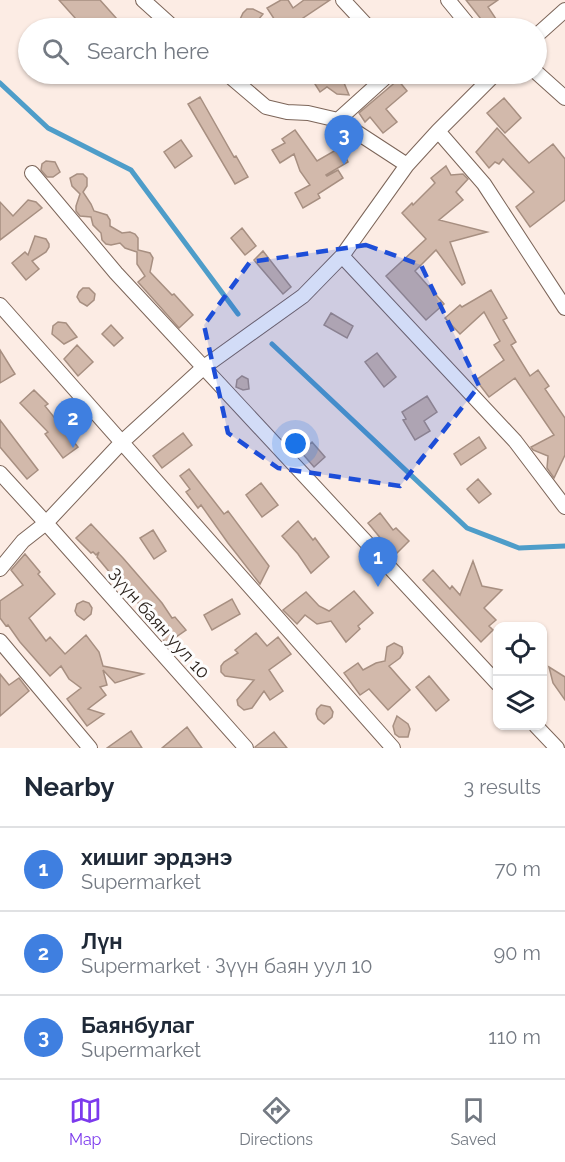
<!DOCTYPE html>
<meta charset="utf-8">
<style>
body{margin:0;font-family:Raleway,sans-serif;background:#f6f6f7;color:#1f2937}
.controls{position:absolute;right:18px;bottom:18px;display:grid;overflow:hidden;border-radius:12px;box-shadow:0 2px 4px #0004}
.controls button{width:54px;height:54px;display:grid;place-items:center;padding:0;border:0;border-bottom:2px solid #e0e1e3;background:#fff;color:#1f2937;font:30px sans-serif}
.you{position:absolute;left:296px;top:444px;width:21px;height:21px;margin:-15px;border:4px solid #fff;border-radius:50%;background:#1a73e8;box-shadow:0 0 0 9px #1a73e833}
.badge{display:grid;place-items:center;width:39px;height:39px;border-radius:50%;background:#7c3aed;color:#fff;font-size:20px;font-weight:700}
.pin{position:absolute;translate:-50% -50px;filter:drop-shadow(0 2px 3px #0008)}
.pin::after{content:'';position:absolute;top:32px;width:21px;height:18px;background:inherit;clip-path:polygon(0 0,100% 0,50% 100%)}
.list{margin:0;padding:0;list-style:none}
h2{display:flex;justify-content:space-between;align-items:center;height:78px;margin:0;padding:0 24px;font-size:26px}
h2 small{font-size:20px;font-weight:400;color:#747a83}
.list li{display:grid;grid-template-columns:39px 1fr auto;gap:18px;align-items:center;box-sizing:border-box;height:84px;padding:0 24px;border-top:2px solid #e0e1e3}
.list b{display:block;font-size:22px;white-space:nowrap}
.list p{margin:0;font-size:20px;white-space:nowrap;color:#747a83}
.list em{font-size:20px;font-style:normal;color:#747a83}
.icon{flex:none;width:33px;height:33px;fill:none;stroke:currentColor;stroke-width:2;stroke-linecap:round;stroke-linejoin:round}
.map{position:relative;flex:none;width:565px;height:748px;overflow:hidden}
.search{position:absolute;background:#fff;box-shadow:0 2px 4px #0004;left:18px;right:18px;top:18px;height:66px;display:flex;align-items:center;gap:15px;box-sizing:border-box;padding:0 21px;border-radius:33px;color:#747a83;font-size:22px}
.sheet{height:330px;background:#fff}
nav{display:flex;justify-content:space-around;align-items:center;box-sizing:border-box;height:84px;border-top:2px solid #e0e1e3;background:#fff;font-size:16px;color:#747a83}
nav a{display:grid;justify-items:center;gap:3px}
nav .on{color:#7c3aed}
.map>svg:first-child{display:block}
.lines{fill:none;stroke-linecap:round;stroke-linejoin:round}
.stream{stroke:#4e9dc9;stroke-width:5}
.building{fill:#d2b9ab;stroke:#a78f81;stroke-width:1.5}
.minor-casing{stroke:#7c6559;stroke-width:16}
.minor{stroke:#fff;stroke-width:14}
.marked{fill:#1d4ed8;fill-opacity:0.2;stroke:#1d4ed8;stroke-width:4.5;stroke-dasharray:12 8;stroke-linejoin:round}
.labels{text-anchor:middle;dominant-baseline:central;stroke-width:6;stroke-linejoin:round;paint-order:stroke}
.street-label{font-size:18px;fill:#271e18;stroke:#fdfdfd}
</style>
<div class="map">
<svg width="565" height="748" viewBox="0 0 565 748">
<rect width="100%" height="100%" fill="#fcece4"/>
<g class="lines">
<!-- stream -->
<path class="stream" d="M0 83 48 128 131 170 238 314
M272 344 467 528 519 548 565 546"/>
</g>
<!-- building -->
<path class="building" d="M59 0H100L125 28H84Z
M281 0H288L293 8 304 0H330L288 28H280L267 8Z
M466 0H498L488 7 502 28H488Z
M247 9H253L263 14 254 25 236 28 243 13Z
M309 74H349L342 78 349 95 337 94 327 87 320 92 313 81 316 79Z
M398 80 407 91 386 109 397 122 383 133 370 117 365 122 359 113Z
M200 97 234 157 236 156 248 177 235 184 188 104Z
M504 98 521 118 505 133 487 113Z
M497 128 529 163 553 144 565 159V200L530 227 516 207 534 192 503 159 499 164 495 162 489 168 476 152Z
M295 130 317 161 341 147 348 162 326 175 327 176 338 170 343 178 318 194 320 198 303 208 295 193 310 185 300 171 294 154 280 163 272 150 285 143 282 139Z
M181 140 192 156 175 168 164 152Z
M46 161 55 162 60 172 53 177H47L41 170 42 164Z
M446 166 451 175 463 174 468 179 456 192 463 200 439 220 487 232 450 242 465 283 462 285 436 250 415 271 444 304 426 320 386 276 426 239 402 213 412 203 413 205 435 183 431 178Z
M77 174H83L87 178V186L83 192 91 204 94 211 107 215 110 220V226L122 233 130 232 135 234 138 238V250L150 253 153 258 150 272 172 295 174 294 193 315 179 328 138 282 145 276 137 264V252L125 248 120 243 111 245 106 244 102 240 101 233 93 225 91 217 80 216 76 211V206L80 194 72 186 70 178Z
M28 200 36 202 42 208 0 240V202L13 216Z
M242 228 256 246 245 255 231 238Z
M35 236 46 239 49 244V247L46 252 32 261 39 269 26 280 12 263 25 252 28 255Z
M263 251 291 287 283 294 254 260Z
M83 288H89L95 294 94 300 87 306 80 302 77 297 79 292Z
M491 290 507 318 503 320 516 342 511 345 530 376 538 370 549 386 545 389 565 418V455L554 478 547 468 548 456 533 450 531 447 554 435 515 378 489 397 476 380 504 360 494 345 500 341 484 312 460 334 445 318 460 305 462 307Z
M331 313 353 326 347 338 324 325Z
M58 322 66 323 77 337 64 344 52 334 53 326Z
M111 325 123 338 114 346 102 334Z
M77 345 93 362 78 376 64 359Z
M0 350 15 374 0 383Z
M377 353 396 377 384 387 365 362Z
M242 376 248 379 249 389 243 390 236 387 237 380Z
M34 390 48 404 45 406 78 447 63 458 45 434 48 432 20 403Z
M427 396 437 412 424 421 430 431 415 440 403 420 406 419 402 412Z
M0 420 38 470 27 479 0 447Z
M183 433 192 445 162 468 153 456Z
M479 437 486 448 461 465 454 454Z
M312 442 325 457 314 467 301 452Z
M189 469 224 514 228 511 269 566 260 584 228 543 201 505 198 508 186 492 190 489 180 476Z
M478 479 491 494 479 503 467 489Z
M261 483 278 505 262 517 246 495Z
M380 513 393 530 396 528 409 541 393 557 379 543 382 540 368 523Z
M298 521 313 540 315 538 329 557 311 573 298 554 282 536Z
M91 524 123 558 162 603 172 618 175 617 186 630 166 644 157 630H158L133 596 131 598 97 557 99 552 96 555 93 552 91 553 76 538Z
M153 530 166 551 154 559 140 538Z
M25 554 40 572 38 574 55 594 29 618 46 641 50 637 65 654 86 635 99 652 103 666 143 674 115 683 103 670 107 685 100 687 106 695 88 709 104 714 87 726 67 699 81 688 69 679 61 666 50 676 20 642 8 625 6 626 0 618V601L23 585 11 570Z
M473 561 482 586 502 590 484 608 496 620 489 626 493 630 481 642 423 580 433 570 450 589 452 586 460 595Z
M354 591 373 613 358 626 360 629 346 642 331 621 317 624 305 615 297 624 283 610 306 592 319 606 329 611Z
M232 599 240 614 212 630 204 615Z
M83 601 89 603 92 608 91 614 84 620 77 615 75 611 77 604Z
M256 633 267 646 278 637 291 654 269 670 283 691 270 700 264 691 252 708 244 710 238 705 237 700 254 680 225 676 221 672V666L224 662 238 653 235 650Z
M394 643 402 647 403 653 400 658 389 666 410 690 388 710 369 689 360 695 344 673 358 663 363 670 376 663 385 661 387 647Z
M549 667 565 677V700L553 683Z
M0 674 9 685 19 678 29 691 0 716Z
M429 676 449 700 436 711 416 687Z
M321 705 330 707 333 712 332 717 324 724 318 719 316 714 317 709Z
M397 716 408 724 410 729 408 737H399L395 734 393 726Z
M187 727 202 748H162Z
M131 731 142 748H107Z
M274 732 287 748H255V747Z"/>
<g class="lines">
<defs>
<path id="minor" d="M143 0 174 28
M343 0 369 28
M448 0 471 28
M536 36 565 10
M536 72 565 98
M227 74 266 107 287 112 308 113 338 120 407 165
M338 120 389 74
M438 131 484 184 565 308
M32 173 116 273 498 684
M342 256 515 441 565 507
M0 305 393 748
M0 473 46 523 246 748
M0 569 23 541 46 523 122 442 204 367 303 296 342 256 407 165 438 131 495 74
M0 641 90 748
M536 726 557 748"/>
</defs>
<!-- minor casing -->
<use href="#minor" class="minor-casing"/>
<!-- minor -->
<use href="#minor" class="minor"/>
</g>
<!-- marked area -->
<path class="marked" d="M366 245 421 265 479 386 400 486 278 468 228 433 204 325 250 262Z"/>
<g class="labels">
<!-- street labels -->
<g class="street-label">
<text transform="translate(159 623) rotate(48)">Зүүн баян уул 10</text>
</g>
</g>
</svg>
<div class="controls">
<button><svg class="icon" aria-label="locate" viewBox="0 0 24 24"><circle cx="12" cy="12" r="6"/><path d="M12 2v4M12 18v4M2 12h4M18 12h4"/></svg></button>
<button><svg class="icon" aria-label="layers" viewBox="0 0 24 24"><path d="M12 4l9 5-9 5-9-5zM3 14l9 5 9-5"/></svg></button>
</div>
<div class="you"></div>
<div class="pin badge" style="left:378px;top:587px;background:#3f7fe0">1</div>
<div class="pin badge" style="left:73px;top:448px;background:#3f7fe0">2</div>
<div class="pin badge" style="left:344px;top:165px;background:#3f7fe0">3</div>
<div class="search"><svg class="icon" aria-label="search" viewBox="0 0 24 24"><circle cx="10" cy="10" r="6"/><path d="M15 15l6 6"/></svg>Search here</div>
</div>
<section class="sheet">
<h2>Nearby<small>3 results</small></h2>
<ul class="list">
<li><span class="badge" style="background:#3f7fe0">1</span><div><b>хишиг эрдэнэ</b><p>Supermarket</p></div><em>70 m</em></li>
<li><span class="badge" style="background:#3f7fe0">2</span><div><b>Лүн</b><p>Supermarket · Зүүн баян уул 10</p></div><em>90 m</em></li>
<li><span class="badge" style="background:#3f7fe0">3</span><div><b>Баянбулаг</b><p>Supermarket</p></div><em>110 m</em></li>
</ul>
</section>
<nav>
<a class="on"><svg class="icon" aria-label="map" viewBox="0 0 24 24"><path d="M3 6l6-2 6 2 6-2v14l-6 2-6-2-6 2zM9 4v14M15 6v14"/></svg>Map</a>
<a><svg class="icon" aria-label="directions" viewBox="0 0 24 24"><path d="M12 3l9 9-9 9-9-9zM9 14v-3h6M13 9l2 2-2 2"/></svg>Directions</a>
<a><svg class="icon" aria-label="saved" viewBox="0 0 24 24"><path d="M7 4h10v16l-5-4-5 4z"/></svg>Saved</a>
</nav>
